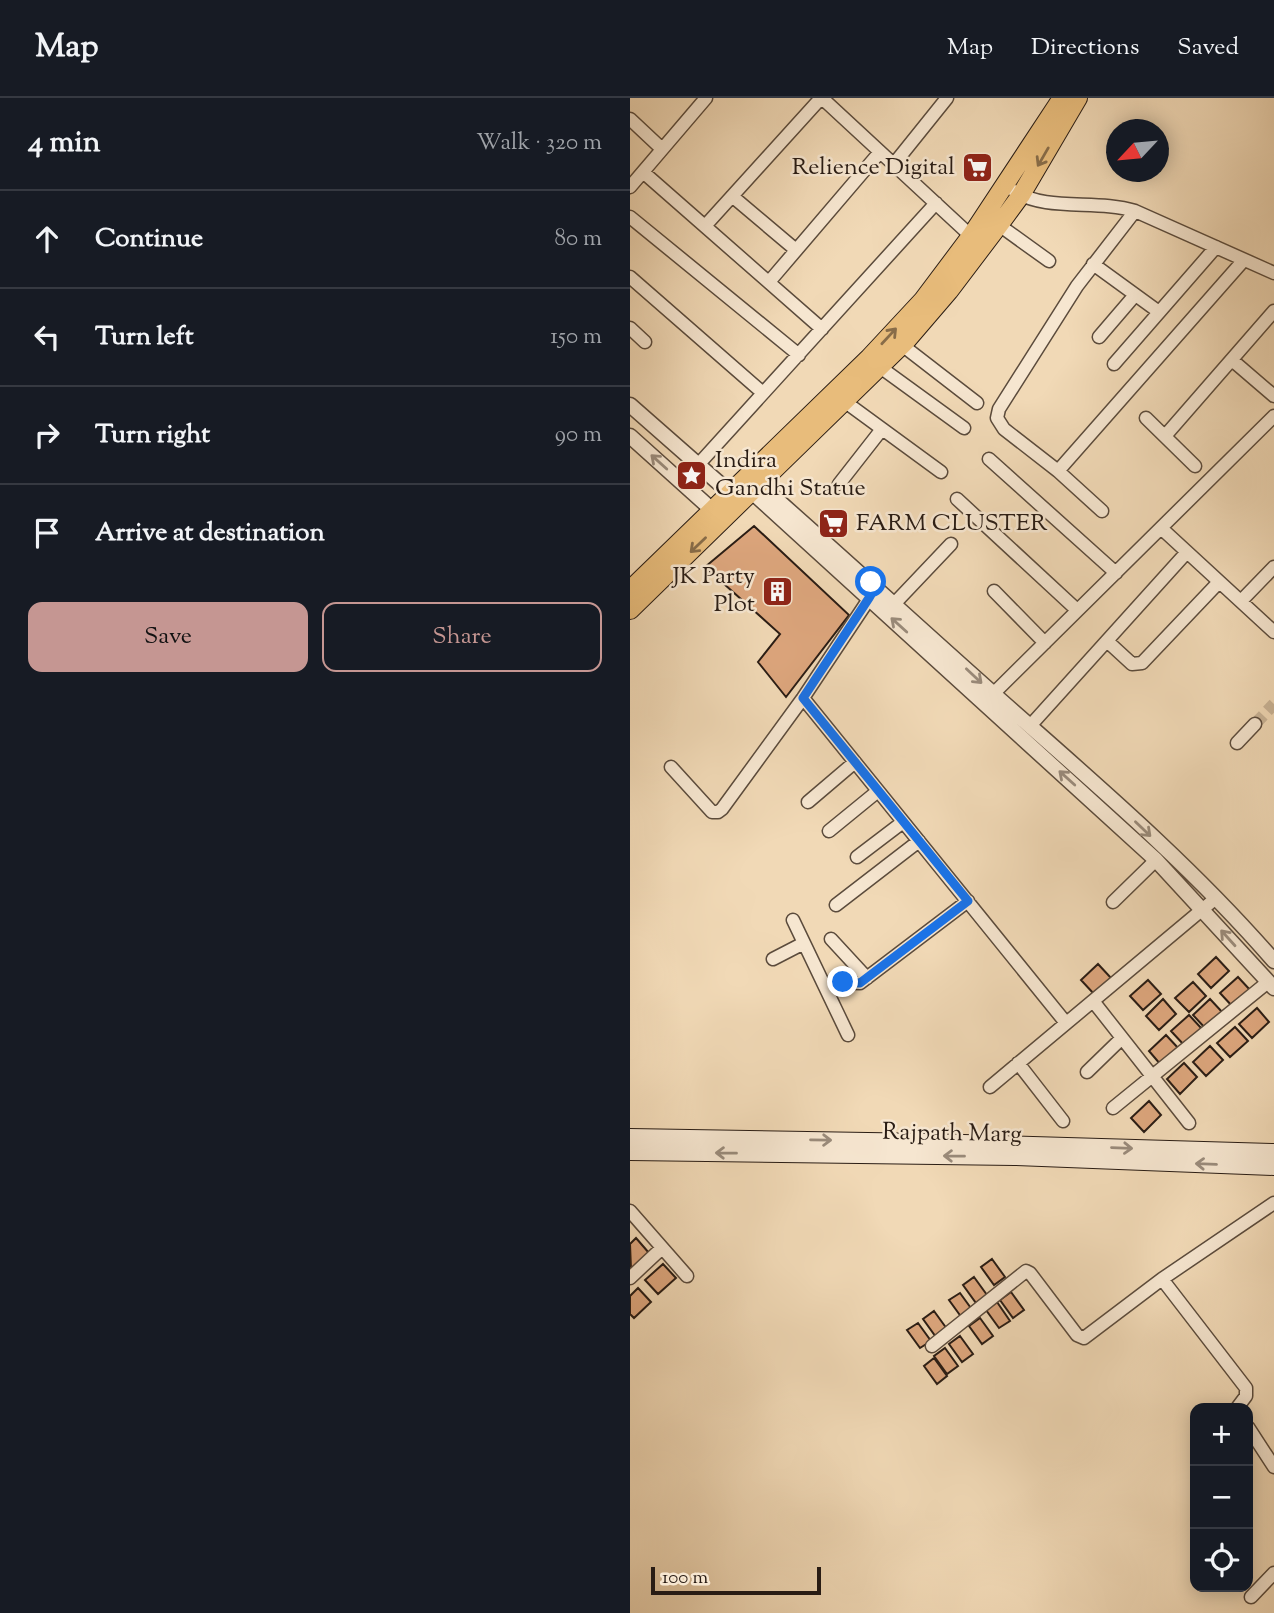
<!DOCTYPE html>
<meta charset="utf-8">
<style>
body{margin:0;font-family:"Sorts Mill Goudy",serif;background:#20242c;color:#f1f3f6}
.controls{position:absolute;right:21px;bottom:21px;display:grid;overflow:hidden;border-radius:14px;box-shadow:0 4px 18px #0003}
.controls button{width:63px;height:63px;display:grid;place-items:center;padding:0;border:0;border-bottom:2px solid #363941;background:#171b24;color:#f1f3f6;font:35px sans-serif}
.compass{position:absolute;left:476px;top:21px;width:63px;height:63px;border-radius:50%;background:#171b24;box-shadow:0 4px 18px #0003;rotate:244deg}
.scale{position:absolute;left:21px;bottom:18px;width:170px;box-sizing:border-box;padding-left:7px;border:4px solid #291c14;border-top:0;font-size:19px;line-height:24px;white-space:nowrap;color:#291c14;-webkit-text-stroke:5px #f6e6d0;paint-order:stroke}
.stop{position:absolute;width:21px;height:21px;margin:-16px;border:5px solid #1a73e8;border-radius:50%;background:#fff}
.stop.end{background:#1a73e8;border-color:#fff;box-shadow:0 2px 7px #0008}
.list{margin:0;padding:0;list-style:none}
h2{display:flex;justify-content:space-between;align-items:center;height:91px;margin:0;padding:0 28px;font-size:30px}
h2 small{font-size:23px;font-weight:400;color:#9ea1a6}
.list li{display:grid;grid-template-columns:46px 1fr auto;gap:21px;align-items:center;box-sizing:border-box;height:98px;padding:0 28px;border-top:2px solid #363941}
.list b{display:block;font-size:26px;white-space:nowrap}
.list em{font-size:23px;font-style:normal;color:#9ea1a6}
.actions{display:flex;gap:14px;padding:21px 28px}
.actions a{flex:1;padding:16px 0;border:2px solid #c59692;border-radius:14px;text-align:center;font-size:24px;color:#c59692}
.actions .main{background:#c59692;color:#111}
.icon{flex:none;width:38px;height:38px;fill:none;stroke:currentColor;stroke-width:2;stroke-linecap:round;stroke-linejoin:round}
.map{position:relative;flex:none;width:644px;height:1515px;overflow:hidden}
header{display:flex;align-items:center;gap:42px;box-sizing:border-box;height:98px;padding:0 35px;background:#171b24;border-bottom:2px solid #363941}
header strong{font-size:33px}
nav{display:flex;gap:38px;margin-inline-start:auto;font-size:24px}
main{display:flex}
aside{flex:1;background:#171b24}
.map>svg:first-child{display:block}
.building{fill:#dda67d;stroke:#291c14;stroke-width:2}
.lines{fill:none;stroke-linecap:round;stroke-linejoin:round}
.minor-tunnel{stroke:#c9b396;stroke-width:12;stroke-dasharray:12 6;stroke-linecap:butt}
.minor-casing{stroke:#5b4b3c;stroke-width:15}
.tertiary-casing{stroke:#5b4b3c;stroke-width:17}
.secondary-casing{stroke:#291c14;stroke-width:18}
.primary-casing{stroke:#291c14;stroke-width:20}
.minor{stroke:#f6e6d0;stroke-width:12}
.tertiary{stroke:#f6e6d0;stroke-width:14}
.secondary{stroke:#f6e6d0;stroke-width:16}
.primary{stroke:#e8bc7b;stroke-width:18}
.oneway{stroke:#886c48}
.oneway2{stroke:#9a8b7b}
.route{stroke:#1a73e8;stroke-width:9}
.labels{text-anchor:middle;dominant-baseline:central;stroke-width:5;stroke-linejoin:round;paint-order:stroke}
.poi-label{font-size:24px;fill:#291c14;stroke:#f6e6d0;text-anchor:end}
.street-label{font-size:24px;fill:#291c14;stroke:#f6e6d0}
</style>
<header>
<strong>Map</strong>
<nav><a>Map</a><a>Directions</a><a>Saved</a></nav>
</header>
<main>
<aside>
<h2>4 min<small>Walk · 320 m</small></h2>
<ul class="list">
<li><svg class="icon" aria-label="ahead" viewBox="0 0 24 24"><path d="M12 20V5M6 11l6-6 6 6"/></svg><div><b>Continue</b></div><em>80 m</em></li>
<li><svg class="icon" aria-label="left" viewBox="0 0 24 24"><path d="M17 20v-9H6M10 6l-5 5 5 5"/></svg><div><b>Turn left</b></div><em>150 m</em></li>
<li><svg class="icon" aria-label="right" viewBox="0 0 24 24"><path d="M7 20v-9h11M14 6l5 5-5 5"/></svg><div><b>Turn right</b></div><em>90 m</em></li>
<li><svg class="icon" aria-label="arrive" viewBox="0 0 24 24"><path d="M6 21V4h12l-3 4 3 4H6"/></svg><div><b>Arrive at destination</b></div></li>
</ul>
<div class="actions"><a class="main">Save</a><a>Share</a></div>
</aside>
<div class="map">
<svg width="644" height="1515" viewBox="0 0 644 1515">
<rect width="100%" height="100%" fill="#f1d9b6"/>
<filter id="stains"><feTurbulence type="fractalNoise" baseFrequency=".00286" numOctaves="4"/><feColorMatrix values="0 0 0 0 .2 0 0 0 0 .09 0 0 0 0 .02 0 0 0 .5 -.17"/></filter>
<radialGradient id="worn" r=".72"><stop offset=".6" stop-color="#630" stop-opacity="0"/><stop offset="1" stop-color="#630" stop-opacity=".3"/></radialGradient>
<!-- building -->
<path class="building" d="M124 428 219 517 156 599 128 564 150 536 75 469Z
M586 859 599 873 581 890 568 876Z
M468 866 481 880 464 896 451 882Z
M608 879 621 893 603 909 590 895Z
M518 882 531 896 513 912 500 898Z
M563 884 576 898 559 914 545 900Z
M533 901 546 916 529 932 516 918Z
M580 901 593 915 576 931 563 917Z
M627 910 639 924 622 940 609 926Z
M559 917 572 931 554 947 541 933Z
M605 929 618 943 600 959 587 945Z
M536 937 549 951 531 967 519 953Z
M580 948 593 962 576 978 563 964Z
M554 965 567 979 550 996 537 981Z
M519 1003 531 1017 514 1034 501 1020Z
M6 1140 19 1155 1 1171 0 1146Z
M362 1161 375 1179 364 1187 351 1169Z
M33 1166 46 1180 28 1196 15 1182Z
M344 1179 357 1197 346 1205 333 1187Z
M8 1190 21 1204 4 1220 0 1216V1198Z
M381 1194 394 1212 383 1220 370 1202Z
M330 1195 343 1213 332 1220 319 1202Z
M367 1204 380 1223 369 1230 356 1212Z
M304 1213 317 1231 306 1239 293 1221Z
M350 1220 363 1238 352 1246 339 1228Z
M288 1225 301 1243 290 1250 277 1232Z
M330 1238 343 1256 332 1264 319 1246Z
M315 1250 328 1268 317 1276 304 1258Z
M304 1260 317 1278 307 1286 294 1268Z"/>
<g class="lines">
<!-- minor-tunnel -->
<path class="minor-tunnel" d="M625 626 644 606"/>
<defs>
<path id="minor" d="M192 0 341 138
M0 21 32 51
M264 66 317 0
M13 74 192 231
M0 89 76 0
M384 93C417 114 467 101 505 113L644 175
M102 98 166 152
M0 119 169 257
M369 127 419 163
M75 128 191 0
M463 166 529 214
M0 179 133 295
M139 184 250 54
M0 230 15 244
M469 239 505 197
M272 247 347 305
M602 262 644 298
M484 266 586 149
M250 269 334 330
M214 303 311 374
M516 320 565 368
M535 338 644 213
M359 361 486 475
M67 368 306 105
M428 373 613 163
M209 386 252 331
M327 401 447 512
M472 413 428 373 374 331 367 320 369 311 447 188 505 113
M531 430 644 534
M364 493 415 545
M611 503 644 469
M265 505 321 446
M477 543 502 566 512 565 589 484
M173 600 436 925
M358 601 644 318
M400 628 557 454
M607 645 625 626
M41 669 82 714H88L92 711 173 600 243 495
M178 704 225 664
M199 733 248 693
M227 759 273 724
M483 804 526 762
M206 807 289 743
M163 822 218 937
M201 841 237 880
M143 861 174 845
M195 888 203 884 230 885 338 803
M463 903 559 1025
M388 965 433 1023
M457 974 492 940
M360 989 586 800
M483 1010 638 884
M0 1113 57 1178
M0 1180 32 1150
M532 1181 616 1290V1298L607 1310
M302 1248 396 1173 400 1175 447 1237 454 1240 532 1181 644 1105
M618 1329 644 1369
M621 1499 644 1475"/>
<path id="tertiary" d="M0 307 107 401
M0 338 90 419
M129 386C209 456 287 528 367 599 462 683 561 767 644 863
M121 393 526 762 644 890"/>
<path id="secondary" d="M0 1039 298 1044 644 1054
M0 1054 385 1059 644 1069"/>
<path id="primary" d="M0 492 239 260 293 202 341 138 432 0
M0 512 277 242 319 193 369 127 391 97 448 0"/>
</defs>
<!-- minor casing -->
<use href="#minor" class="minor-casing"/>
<!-- tertiary casing -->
<use href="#tertiary" class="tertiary-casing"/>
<!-- secondary casing -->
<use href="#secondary" class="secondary-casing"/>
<!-- primary casing -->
<use href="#primary" class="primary-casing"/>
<!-- minor -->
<use href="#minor" class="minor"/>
<!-- tertiary -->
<use href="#tertiary" class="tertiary"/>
<!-- secondary -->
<use href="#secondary" class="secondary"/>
<!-- primary -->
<use href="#primary" class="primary"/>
</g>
<!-- one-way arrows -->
<defs><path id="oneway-shaft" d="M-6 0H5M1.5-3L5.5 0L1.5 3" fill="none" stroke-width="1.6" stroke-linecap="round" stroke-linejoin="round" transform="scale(1.75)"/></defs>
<g class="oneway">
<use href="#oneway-shaft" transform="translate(413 59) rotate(120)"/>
<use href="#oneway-shaft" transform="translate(259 238) rotate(-47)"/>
<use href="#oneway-shaft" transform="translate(68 447) rotate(136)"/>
</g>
<g class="oneway2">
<use href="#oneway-shaft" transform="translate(29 364) rotate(-138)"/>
<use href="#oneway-shaft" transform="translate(269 527) rotate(-138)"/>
<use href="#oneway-shaft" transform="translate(344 578) rotate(43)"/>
<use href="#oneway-shaft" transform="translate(437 680) rotate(-138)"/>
<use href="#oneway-shaft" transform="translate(513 731) rotate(44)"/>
<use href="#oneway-shaft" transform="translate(598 840) rotate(-132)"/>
<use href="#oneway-shaft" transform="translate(191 1042) rotate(1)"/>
<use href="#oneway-shaft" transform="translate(492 1050) rotate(2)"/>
<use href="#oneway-shaft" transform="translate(96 1055) rotate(-179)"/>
<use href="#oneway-shaft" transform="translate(324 1058) rotate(-179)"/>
<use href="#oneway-shaft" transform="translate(576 1066) rotate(-178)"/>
</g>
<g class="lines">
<!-- route -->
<path class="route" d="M213 884 230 885 338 803 173 600 239 500 246 488 241 484"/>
</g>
<!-- icons -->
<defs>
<symbol id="supermarket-square" viewBox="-11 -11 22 22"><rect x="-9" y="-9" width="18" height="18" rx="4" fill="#8f2418" stroke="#f6e6d0"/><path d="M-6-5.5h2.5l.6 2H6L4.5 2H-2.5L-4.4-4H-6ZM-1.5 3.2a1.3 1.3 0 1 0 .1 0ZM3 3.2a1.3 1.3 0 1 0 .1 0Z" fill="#fff"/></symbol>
<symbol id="sight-square" viewBox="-11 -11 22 22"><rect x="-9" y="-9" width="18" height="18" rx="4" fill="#8f2418" stroke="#f6e6d0"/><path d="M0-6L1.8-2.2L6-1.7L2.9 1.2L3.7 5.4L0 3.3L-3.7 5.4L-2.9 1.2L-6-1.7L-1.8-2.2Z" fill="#fff"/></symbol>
<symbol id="building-square" viewBox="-11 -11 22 22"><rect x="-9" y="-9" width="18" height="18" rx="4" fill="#8f2418" stroke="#f6e6d0"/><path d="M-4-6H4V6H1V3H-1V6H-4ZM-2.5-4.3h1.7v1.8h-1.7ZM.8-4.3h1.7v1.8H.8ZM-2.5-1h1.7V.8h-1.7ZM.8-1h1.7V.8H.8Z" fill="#fff"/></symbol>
</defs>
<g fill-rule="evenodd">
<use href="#supermarket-square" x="330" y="52" width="35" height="35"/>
<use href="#sight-square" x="44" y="360" width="35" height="35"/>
<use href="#supermarket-square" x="186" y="408" width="35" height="35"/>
<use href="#building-square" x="130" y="476" width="35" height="35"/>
</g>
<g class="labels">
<!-- poi labels -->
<g class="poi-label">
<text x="325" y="70">Relience Digital</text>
<text x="85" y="363" text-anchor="start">Indira<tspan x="85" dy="28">Gandhi Statue</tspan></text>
<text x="226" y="426" text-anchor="start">FARM CLUSTER</text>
<text x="125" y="479">JK Party<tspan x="125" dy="28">Plot</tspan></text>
</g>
<!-- street labels -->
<g class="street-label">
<text transform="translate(322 1036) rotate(1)">Rajpath Marg</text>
</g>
</g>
<rect width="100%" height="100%" filter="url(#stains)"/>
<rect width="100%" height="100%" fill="url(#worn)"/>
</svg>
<div class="controls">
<button>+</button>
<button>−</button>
<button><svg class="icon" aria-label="locate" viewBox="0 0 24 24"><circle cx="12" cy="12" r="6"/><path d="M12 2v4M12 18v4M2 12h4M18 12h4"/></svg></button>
</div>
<svg class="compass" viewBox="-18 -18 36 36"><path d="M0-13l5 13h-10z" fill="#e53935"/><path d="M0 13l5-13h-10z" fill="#9ea1a6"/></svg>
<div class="scale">100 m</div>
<div class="stop" style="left:241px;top:484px"></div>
<div class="stop end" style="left:213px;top:884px"></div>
</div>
</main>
